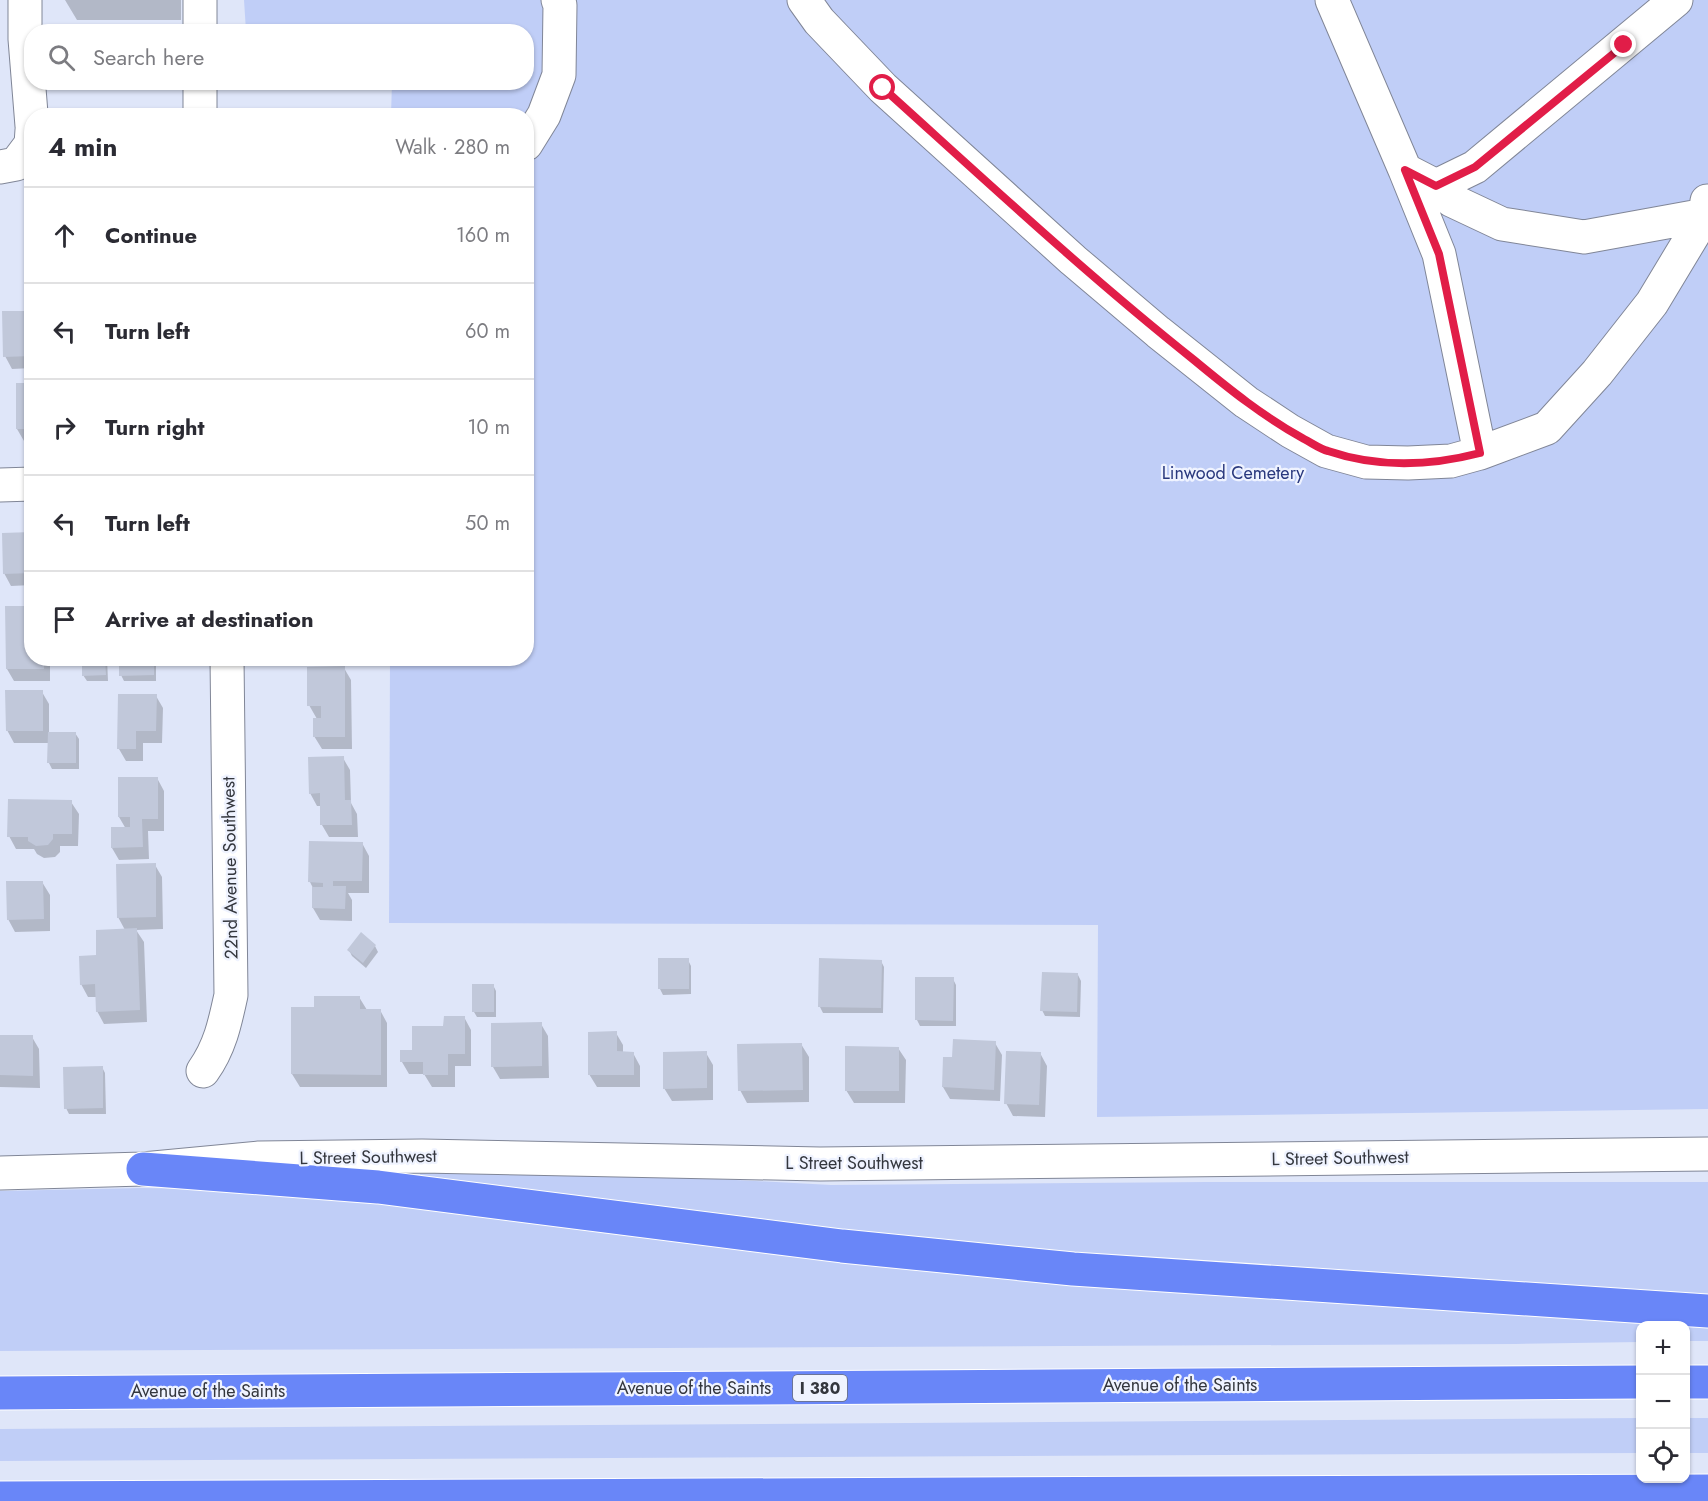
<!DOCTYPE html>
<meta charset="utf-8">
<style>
body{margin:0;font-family:Jost,sans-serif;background:#f7f7f7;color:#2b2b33}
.controls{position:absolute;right:18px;bottom:18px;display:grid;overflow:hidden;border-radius:12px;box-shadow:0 2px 4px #0004}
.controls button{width:54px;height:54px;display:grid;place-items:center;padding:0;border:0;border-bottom:2px solid #e1e1e2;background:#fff;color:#2b2b33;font:30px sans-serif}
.stop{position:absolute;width:18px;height:18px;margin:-14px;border:4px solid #e11d48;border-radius:50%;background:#fff}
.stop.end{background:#e11d48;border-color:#fff;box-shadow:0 2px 6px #0008}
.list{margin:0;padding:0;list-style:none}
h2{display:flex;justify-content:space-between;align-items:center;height:78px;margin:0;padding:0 24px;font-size:26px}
h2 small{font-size:20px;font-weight:400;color:#7c7c81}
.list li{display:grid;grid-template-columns:39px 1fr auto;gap:18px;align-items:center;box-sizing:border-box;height:96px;padding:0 24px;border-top:2px solid #e1e1e2}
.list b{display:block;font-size:22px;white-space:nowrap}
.list em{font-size:20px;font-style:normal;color:#7c7c81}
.icon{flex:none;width:33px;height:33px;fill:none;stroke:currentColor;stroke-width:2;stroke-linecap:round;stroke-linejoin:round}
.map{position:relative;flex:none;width:1708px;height:1501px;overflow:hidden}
.search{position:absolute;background:#fff;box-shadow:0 2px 4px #0004;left:24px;top:24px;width:510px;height:66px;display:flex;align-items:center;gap:15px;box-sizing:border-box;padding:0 21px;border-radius:24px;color:#7c7c81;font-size:22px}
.panel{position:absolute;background:#fff;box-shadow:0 2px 4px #0004;left:24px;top:108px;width:510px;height:558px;border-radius:24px}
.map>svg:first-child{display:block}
.green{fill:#c0cef7}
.shadow{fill:#0003}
.building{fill:#c1c8da}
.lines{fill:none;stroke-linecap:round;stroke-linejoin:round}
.minor-casing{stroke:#808697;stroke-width:35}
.highway-casing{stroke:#fff;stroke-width:35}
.minor{stroke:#fff;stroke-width:33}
.highway{stroke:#6986f8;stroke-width:33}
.route{stroke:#e11d48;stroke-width:8}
.labels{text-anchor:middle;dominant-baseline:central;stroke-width:4.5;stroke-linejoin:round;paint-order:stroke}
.shield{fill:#eff3ff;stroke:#6c6f78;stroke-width:1.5}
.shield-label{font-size:16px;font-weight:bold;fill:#34373e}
.park-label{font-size:18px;fill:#2a397e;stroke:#eff3ff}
.street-label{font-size:18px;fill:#34373e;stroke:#eff3ff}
</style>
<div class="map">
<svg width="1708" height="1501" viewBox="0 0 1708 1501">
<rect width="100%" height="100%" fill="#dfe6f9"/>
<!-- green -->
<path class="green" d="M244 0H1708V1109L1097 1117 1098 925 389 923 390 659 526 658V116L391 115 392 83 526 82V32L246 31Z
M420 1168H509L831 1185 1207 1182H1708V1297L1030 1252 420 1179Z
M141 1188 227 1189 1708 1324V1341H1686V1326H1640V1342L1515 1344 0 1351V1191Z
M1640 1418V1453L0 1461V1429Z
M1686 1418H1708V1453H1686Z"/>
<!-- shadow -->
<path class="shadow" d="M65 0H181V20H77Z
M32 312V368L12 369 5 356Z
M32 385V441H24L17 429Z
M32 534V585L11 586 4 573Z
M32 658H50V681H14L7 669Z
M83 658H107L108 681H87L83 675Z
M152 658 156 665V681H124L121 675Z
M344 668 351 680 352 749H322L314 736 317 719 309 705Z
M42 692 49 704V734L75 733 79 739V769H52L49 763V743H14L7 730Z
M156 696 163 708 162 743H143V761H126L119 749Z
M343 758 350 770 351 803 357 814 358 837H329L322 825 321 806H317L310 793Z
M157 778 164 791V831H148L149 859 119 860 112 848 126 829 119 817Z
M71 802 79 814 78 846H60V852L55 857 44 858 37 854 34 849H16L9 836Z
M362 843 369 856V893H348L352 900V921L320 920 313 908V888L310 882Z
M155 865 162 877 163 929 136 930 144 942 147 1022 104 1024 97 1011 96 997H88L81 984 98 957 125 930 118 917Z
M42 882 50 895V931L15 932 8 919Z
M375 946 378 952 366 968 352 956 349 950Z
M688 960 691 966V994L663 995 660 989Z
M881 961 884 967 883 1013H823L820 1007Z
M1078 975 1081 981 1080 1017 1045 1016 1042 1010Z
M917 979H953L956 985V1026H920L917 1020Z
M493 985 496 991V1017H477L474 1012Z
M359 997 367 1010H380L387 1023V1087H300L292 1074 293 1009H315Z
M464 1017 471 1030V1066H455V1087H432L424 1074H409L402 1062 445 1028Z
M541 1024 548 1036 549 1078 500 1079 493 1067Z
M616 1033 623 1045V1053H633L640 1066V1087H597L589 1074Z
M0 1037H32L39 1049 40 1088 0 1087Z
M995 1043 1002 1055 1000 1101 950 1099 943 1087 953 1059Z
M801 1044 809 1057V1102L747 1103 740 1090Z
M898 1048 906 1060 905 1103H854L846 1090Z
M706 1053 713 1065V1100L672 1101 664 1088Z
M1040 1053 1047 1066 1045 1117 1013 1116 1006 1103Z
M102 1067 105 1073 106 1114H69L66 1108Z"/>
<!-- building -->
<path class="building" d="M2 311H32V356L3 357Z
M16 383H32V429H16Z
M32 532V573L3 574 2 533Z
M5 606H32V658H44V669H6Z
M82 658H105L106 675 82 676Z
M119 658H154V675L119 676Z
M345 666V737H313V718H321V706H307V667Z
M5 690H43V731H6Z
M118 694H157L156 731H136V749H117Z
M48 732H76V763H47Z
M344 756 345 800H351L352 825H320V793L309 794 308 757Z
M118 777H158V819H142L143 847 111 848V827H130V817H118Z
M8 799 72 800V834H53V839L48 845 36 846 28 841V837H7Z
M309 841 363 842 362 881H333V886H346L345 909 312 908V887H323V883L308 882Z
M156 863V917L117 918 116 864Z
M6 881H43L44 919 7 920Z
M137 928 140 1010 96 1012 95 984 80 985 79 956 96 955V930Z
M361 932 376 945 363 963 347 950Z
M658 958H689V989H658Z
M819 958 882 960 881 1008 818 1007Z
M1042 972 1078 973 1077 1012 1040 1011Z
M915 977H954L953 1021 915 1020Z
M472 984H494V1012H472Z
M314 996H360V1009H381V1075L291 1074V1007H314Z
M444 1016H465V1054H448V1075H423V1062H400V1050H412V1026H443Z
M542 1022V1066L491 1067V1023Z
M617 1031V1051L634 1052V1075H588V1032Z
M0 1035H33V1076L0 1075Z
M953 1039 996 1041 994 1090 942 1087 943 1057H952Z
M802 1043 803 1090 738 1091 737 1044Z
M845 1046 899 1047V1091H845Z
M707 1051V1088L663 1089V1052Z
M1006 1051 1041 1052 1039 1105 1004 1104Z
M103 1066V1108L64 1109 63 1067Z"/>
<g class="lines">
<defs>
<path id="minor" d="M25 0V39H32
M200 0V32
M804 0 819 21 883 88 1073 260 1158 332 1246 402 1290 431 1326 451 1366 462 1408 463 1451 461 1480 453 1547 428 1597 373 1652 303 1705 215 1708 216
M1332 0 1405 170 1436 186 1451 200 1502 224 1584 237 1705 215 1707 201
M25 39 32 126
M200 116V82
M526 144 544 115 559 75 560 5 558 0
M0 167 16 164 31 144 32 130
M1405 170 1439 254 1480 453
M1436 186 1475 167 1676 0
M0 485 32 484
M203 1071C220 1047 225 1023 231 995L227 658
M0 1173 143 1169 259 1158 422 1156 820 1164 1708 1154"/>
<path id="highway" d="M143 1169 378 1187 842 1246 1073 1269 1708 1311
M1686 1382H1708
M0 1393 1640 1382
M0 1498 1708 1491"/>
</defs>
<!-- minor casing -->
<use href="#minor" class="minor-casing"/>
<!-- highway casing -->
<use href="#highway" class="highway-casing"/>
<!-- minor -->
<use href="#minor" class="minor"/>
<!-- highway -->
<use href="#highway" class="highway"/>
</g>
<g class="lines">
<!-- route -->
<path class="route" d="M883 88C985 180 1086 274 1194 360 1229 389 1264 417 1304 439 1312 443 1320 449 1328 451 1378 468 1430 466 1480 453L1439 254 1405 170 1436 186 1475 167 1624 45"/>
</g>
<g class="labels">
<!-- shield labels -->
<rect class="shield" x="793" y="1375" width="54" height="26" rx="4.5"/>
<g class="shield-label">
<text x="820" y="1388">I 380</text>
</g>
<!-- park labels -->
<g class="park-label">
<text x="1233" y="473">Linwood Cemetery</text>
</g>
<!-- street labels -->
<g class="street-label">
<text transform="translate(230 868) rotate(-91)">22nd Avenue Southwest</text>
<text transform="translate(368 1157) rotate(-1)">L Street Southwest</text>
<text transform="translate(1340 1158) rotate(-1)">L Street Southwest</text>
<text x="854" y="1163">L Street Southwest</text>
<text x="1180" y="1385">Avenue of the Saints</text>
<text x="694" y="1388">Avenue of the Saints</text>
<text x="208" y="1391">Avenue of the Saints</text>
</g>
</g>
</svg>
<div class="controls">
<button>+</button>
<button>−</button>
<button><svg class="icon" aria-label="locate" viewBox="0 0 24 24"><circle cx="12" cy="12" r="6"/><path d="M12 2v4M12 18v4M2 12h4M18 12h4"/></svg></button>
</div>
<div class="stop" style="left:883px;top:88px"></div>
<div class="stop end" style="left:1624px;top:45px"></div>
<div class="search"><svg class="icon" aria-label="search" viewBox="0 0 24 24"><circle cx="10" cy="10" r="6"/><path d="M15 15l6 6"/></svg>Search here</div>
<section class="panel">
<h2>4 min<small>Walk · 280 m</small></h2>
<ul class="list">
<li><svg class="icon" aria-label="ahead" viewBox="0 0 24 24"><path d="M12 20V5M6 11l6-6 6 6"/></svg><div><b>Continue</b></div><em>160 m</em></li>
<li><svg class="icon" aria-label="left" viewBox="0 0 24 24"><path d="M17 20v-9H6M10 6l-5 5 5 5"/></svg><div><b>Turn left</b></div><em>60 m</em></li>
<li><svg class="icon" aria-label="right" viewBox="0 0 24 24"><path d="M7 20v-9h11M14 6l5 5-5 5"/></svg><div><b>Turn right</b></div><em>10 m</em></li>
<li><svg class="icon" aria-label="left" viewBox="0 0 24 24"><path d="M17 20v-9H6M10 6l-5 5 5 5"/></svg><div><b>Turn left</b></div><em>50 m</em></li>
<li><svg class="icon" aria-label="arrive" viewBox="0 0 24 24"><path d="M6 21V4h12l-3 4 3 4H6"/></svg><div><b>Arrive at destination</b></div></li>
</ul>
</section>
</div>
